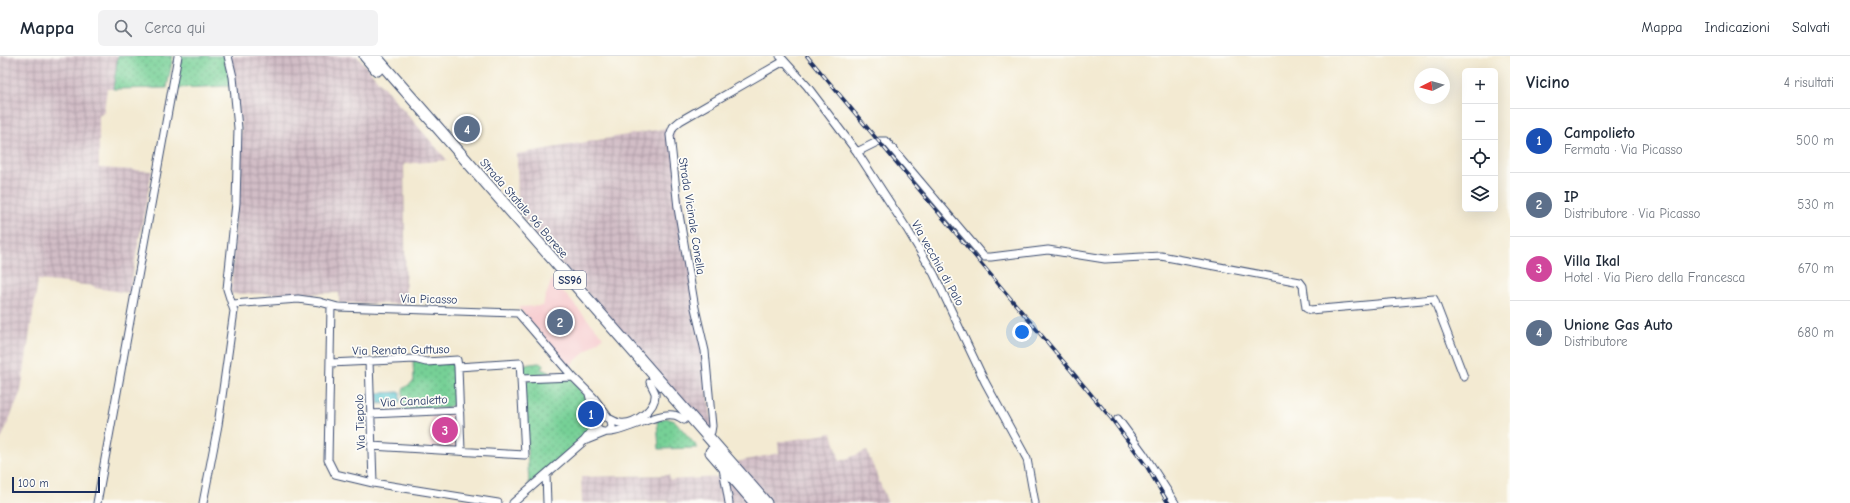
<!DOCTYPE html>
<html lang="it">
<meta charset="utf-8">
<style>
body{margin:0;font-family:"Comic Neue",sans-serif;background:#f2f2f3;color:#1f2937}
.controls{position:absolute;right:12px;top:12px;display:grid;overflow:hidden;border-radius:6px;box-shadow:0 4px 16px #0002}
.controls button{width:36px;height:36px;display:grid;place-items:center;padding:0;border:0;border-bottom:1px solid #e0e1e3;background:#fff;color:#1f2937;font:20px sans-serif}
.compass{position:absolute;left:1414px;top:12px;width:36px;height:36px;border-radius:50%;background:#fff;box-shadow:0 4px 16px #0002;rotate:264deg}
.scale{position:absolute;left:12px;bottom:10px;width:88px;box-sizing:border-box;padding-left:4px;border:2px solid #1b2f5e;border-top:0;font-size:11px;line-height:14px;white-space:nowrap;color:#1b2f5e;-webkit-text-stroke:3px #fdfcf7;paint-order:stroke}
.you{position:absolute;left:1022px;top:276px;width:14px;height:14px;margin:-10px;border:3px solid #fff;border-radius:50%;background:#1a73e8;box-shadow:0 0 0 6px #1a73e833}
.badge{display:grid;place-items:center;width:26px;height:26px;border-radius:50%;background:#b5179e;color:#fff;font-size:13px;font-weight:700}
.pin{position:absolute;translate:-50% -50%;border:2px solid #fff;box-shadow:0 1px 4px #0006}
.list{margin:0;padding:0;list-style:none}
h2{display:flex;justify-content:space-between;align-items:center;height:52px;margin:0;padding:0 16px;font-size:17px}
h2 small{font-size:13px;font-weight:400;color:#747a83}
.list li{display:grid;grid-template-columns:26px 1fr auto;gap:12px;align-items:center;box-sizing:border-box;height:64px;padding:0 16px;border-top:1px solid #e0e1e3}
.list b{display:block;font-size:15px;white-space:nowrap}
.list p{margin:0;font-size:13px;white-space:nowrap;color:#747a83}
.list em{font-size:13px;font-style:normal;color:#747a83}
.icon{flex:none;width:22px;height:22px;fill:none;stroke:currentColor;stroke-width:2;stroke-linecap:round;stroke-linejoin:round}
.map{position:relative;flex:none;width:1510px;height:447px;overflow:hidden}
header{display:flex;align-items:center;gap:24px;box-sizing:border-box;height:56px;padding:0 20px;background:#fff;border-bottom:1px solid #e0e1e3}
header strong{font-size:19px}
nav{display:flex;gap:22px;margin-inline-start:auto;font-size:14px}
.search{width:280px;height:36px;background:#f2f2f3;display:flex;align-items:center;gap:10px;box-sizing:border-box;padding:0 14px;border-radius:6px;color:#747a83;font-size:15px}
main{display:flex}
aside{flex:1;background:#fff}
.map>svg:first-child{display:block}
.built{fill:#f7cfd2}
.industrial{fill:url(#industrial-grid)}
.grass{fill:url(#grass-dots);stroke:#48807a}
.water{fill:url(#water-waves);stroke:#3a7a96}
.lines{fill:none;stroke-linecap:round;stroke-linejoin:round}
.minor-casing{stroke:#3b4b6f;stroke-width:9}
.primary-casing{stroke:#3b4b6f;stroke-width:13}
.minor{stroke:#fff;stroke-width:7}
.primary{stroke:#fff;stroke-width:11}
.rail-casing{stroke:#1b2f5e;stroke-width:3.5}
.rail{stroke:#fdfcf7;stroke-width:2;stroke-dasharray:6;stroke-linecap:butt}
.labels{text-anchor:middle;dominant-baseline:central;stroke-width:3.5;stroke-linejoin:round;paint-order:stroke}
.shield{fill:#fdfcf7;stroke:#5f6c8c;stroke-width:1}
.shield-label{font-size:11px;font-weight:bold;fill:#1b2f5e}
.street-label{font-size:12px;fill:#1b2f5e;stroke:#fdfcf7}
</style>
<header>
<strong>Mappa</strong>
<div class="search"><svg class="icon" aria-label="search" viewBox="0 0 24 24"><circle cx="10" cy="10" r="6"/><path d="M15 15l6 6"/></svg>Cerca qui</div>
<nav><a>Mappa</a><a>Indicazioni</a><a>Salvati</a></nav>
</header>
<main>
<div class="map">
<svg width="1510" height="447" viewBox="0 0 1510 447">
<defs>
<pattern id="industrial-grid" width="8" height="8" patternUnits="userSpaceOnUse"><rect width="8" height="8" fill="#d2bdc6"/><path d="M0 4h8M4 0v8" fill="none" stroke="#aa9aa4"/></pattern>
<pattern id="grass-dots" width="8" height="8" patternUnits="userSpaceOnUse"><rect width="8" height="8" fill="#76d096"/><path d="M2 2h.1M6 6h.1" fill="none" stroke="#60a97e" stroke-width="1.8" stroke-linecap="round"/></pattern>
<pattern id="water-waves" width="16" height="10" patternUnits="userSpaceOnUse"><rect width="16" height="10" fill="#58c5cf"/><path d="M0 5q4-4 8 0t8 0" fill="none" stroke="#48a0ab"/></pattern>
</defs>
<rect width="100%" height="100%" fill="#fdfcf7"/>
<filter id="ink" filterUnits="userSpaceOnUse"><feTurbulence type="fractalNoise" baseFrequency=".025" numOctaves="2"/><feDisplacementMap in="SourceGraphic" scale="8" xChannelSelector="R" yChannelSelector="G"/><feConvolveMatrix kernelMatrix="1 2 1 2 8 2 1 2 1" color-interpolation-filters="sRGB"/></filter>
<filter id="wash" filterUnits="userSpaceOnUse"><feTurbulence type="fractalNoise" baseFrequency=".012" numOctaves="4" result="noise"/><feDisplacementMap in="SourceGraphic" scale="16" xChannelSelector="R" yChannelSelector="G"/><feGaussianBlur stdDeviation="0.9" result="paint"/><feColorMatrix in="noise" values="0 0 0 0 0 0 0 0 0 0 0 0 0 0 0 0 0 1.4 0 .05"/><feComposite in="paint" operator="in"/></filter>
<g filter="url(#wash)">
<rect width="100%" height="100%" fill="#f3ead2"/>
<!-- built -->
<path class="built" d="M552 223 603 281 569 310 518 251 542 250Z
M458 355 459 392 430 391 431 357Z"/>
<!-- industrial -->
<path class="industrial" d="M0 0H118L113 33H107L104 55 99 60V112L152 115 129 237 95 232 94 230 38 224 21 335 0 386Z
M230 0H357L447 104 404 108 406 248 339 247V237L231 238 241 71Z
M673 71 714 382 536 179 518 155 517 98Z
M832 377 840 405 867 395 888 447H729L722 409 779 397 778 386Z
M669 419 670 424 719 421 725 447H669L668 445 582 447 581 421Z"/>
<!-- grass -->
<path class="grass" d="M118 0H173L167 32 113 33Z
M181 0H224L231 30 176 32Z
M413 305 453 308 455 310V348L446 352 403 354V333L414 325Z
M538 307 544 308 541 313 553 317 528 319 524 317 523 309Z
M571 322 590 346V375L529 428 523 325Z
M666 362 675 365 698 392 659 393 657 364Z"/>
<!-- water -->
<path class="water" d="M400 336V347L378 348V337Z"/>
</g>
<g filter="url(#ink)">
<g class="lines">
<defs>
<path id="minor" d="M780 0 807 30 857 96 907 173 934 218 985 326 1027 403 1035 447
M857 96 879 85H886L984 201H991L1048 194 1105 203 1161 200 1300 226 1303 230 1306 252 1310 254 1434 243 1464 321
M233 248 298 243 320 246 338 251 518 257 573 321 594 342 611 365 612 371 609 375 584 385
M331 250 328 404 335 418 373 427 498 447
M369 305 373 427
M330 307 415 303 426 306 457 304 458 311 520 307 521 323 573 321
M458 311 461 395
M650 326C651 329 654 334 655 337 657 353 634 369 620 367 613 366 609 361 603 360L597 365V373C611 386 655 355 673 359 677 359 681 362 684 364
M589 338 596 367
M370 358 460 354
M1118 363 1143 397 1175 447
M707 380 711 376 712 370 705 295 695 252 678 152 670 79 673 71 680 65 784 5
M371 390 525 399 521 323
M723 412 729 447
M546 419 547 447
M97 447 178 0
M203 447 218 369 234 255 227 233 236 147 238 72 233 21 228 0
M513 447 584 385 596 370"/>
<path id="primary" d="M365 0 377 14
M375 0 766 447
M711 396 755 447"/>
</defs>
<!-- minor casing -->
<use href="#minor" class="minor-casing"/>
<!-- primary casing -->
<use href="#primary" class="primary-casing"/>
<!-- minor -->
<use href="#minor" class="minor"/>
<!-- primary -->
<use href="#primary" class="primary"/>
<defs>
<path id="rail" d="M807 0 1110 361 1147 411 1168 447"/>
</defs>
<!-- rail casing -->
<use href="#rail" class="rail-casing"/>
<!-- rail -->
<use href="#rail" class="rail"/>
</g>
</g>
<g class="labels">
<!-- shield labels -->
<rect class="shield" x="554" y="215" width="32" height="18" rx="3"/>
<g class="shield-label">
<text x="570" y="224">SS96</text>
</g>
<!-- street labels -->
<g class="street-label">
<text transform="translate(524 152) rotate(49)">Strada Statale 96 Barese</text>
<text transform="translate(692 160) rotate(81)">Strada Vicinale Conella</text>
<text transform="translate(938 207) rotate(61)">Via vecchia di Palo</text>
<text transform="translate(429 243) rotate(1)">Via Picasso</text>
<text transform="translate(401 294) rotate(-1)">Via Renato Guttuso</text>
<text transform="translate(414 345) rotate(-3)">Via Canaletto</text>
<text transform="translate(360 366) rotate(-92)">Via Tiepolo</text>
</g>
</g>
</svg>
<div class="controls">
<button>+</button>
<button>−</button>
<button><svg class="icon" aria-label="locate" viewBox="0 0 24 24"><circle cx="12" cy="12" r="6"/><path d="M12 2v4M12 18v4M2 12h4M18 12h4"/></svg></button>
<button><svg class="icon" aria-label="layers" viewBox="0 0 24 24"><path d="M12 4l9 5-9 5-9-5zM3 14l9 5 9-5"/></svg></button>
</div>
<svg class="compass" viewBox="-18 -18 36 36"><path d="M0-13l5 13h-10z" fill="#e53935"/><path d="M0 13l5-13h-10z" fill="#747a83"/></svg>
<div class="scale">100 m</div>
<div class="you"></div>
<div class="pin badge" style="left:591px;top:358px;background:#1a4fb4">1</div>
<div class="pin badge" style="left:560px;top:266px;background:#5c6f8a">2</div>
<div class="pin badge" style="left:445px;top:374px;background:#d1479c">3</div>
<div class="pin badge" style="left:467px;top:73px;background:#5c6f8a">4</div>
</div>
<aside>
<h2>Vicino<small>4 risultati</small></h2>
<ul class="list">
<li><span class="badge" style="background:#1a4fb4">1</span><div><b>Campolieto</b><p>Fermata · Via Picasso</p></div><em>500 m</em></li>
<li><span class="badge" style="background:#5c6f8a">2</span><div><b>IP</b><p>Distributore · Via Picasso</p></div><em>530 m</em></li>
<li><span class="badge" style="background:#d1479c">3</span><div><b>Villa Ikal</b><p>Hotel · Via Piero della Francesca</p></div><em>670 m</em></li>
<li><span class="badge" style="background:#5c6f8a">4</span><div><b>Unione Gas Auto</b><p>Distributore</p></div><em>680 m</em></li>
</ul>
</aside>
</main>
